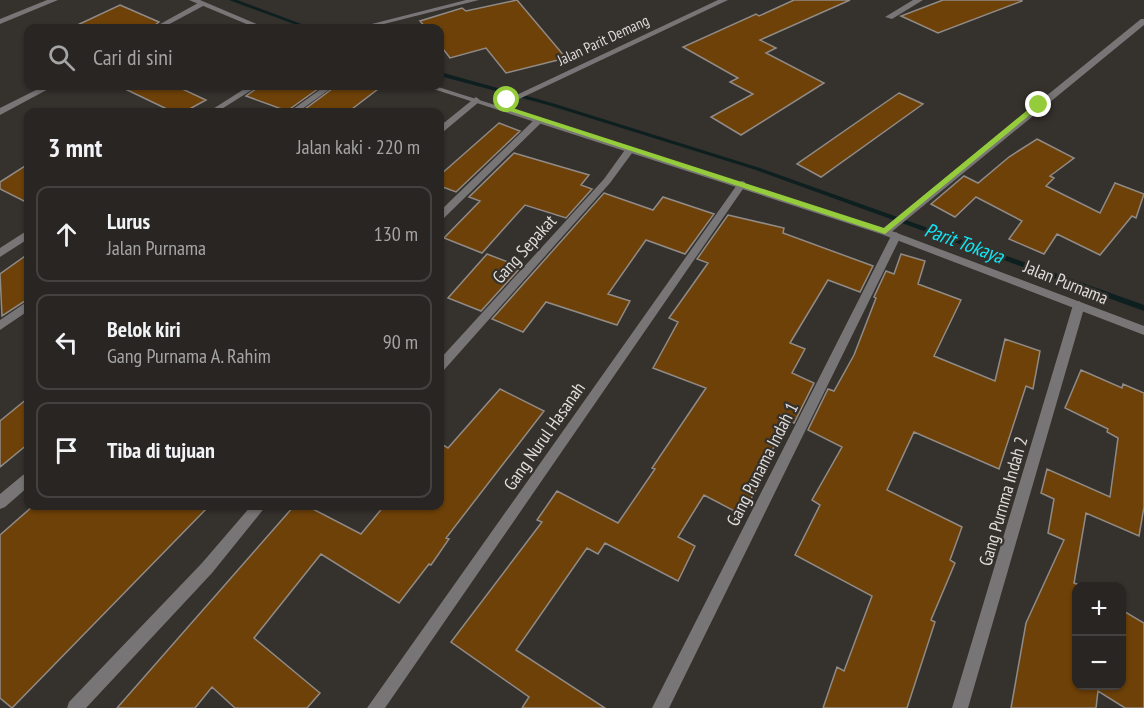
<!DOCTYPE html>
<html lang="id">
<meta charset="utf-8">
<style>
body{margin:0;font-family:"PT Sans Narrow",sans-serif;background:#34312f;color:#f1f3f6}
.controls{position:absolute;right:18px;bottom:18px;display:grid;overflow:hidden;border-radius:12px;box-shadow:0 2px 4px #0004}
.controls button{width:54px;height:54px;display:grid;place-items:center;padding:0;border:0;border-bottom:2px solid #444240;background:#282522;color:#f1f3f6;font:30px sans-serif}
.stop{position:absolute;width:18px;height:18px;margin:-14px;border:4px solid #94cc3c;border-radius:50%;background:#fff}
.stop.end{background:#94cc3c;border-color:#fff;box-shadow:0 2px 6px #0008}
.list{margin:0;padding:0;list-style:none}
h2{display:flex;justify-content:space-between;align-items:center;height:78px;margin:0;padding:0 24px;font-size:26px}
h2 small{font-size:20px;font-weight:400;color:#a5a5a5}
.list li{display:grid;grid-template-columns:39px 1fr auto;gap:18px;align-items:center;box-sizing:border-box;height:96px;margin:0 12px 12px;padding:0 12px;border:2px solid #444240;border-radius:12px}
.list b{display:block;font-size:22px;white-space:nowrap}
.list p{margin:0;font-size:20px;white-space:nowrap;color:#a5a5a5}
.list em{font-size:20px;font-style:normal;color:#a5a5a5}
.icon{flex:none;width:33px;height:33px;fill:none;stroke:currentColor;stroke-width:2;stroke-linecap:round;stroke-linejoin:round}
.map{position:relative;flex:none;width:1144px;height:708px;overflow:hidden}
.search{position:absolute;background:#282522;box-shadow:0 2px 4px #0004;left:24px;top:24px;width:420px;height:66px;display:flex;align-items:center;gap:15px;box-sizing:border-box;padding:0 21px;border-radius:12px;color:#a5a5a5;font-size:22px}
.panel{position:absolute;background:#282522;box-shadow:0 2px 4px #0004;left:24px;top:108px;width:420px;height:402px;border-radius:12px}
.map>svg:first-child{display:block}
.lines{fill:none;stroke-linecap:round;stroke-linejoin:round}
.stream{fill:#0e1f20;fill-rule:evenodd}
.building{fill:#6e4108;stroke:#908b87;stroke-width:1.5}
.service{fill:#787576;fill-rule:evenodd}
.minor{fill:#787576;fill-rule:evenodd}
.tertiary{fill:#787576;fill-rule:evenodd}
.route{fill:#94cc3c}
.labels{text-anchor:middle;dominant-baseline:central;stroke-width:4.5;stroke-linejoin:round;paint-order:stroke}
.far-street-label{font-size:15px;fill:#dfdcda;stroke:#35312d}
.street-label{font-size:18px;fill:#dfdcda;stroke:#35312d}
.water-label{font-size:20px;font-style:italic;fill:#10e6f4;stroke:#35312d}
</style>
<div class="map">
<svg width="1144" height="708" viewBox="0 0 1144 708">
<rect width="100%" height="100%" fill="#35312d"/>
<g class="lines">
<!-- stream -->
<path class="stream" d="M229 0H237L312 28H305Z
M440 72 552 103 760 168 1144 305V311L756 170 548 105 440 76Z"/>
</g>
<!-- building -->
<path class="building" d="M517 0 566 58 506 73 486 48 450 58 440 45V28H426L420 21 462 8 466 11Z
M794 0H850L760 40 776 48 766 53 824 83 741 135 711 117 753 94 730 82 738 78 683 47 756 14 759 16Z
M943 0H1022V1L938 33 901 16Z
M120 5 159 22 151 28H71Z
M119 86H176L206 100 184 112H173Z
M260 86H322L287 111 246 96Z
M336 86H382L348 112H301Z
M899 93 923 104 821 177 797 164Z
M499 123 520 131 456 192 440 186V175Z
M1037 139 1074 158 1050 176 1054 178 1046 186 1100 213 1115 183 1144 194 1136 218 1132 216 1100 255 1057 234 1044 254 1009 239 1022 221 976 197 955 217 931 204 964 176 978 183 1009 157Z
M514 153 589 175 581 185 592 189 566 218 525 205 482 253 444 238 480 201 469 197Z
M28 164V203L0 189V182Z
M604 193 653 210 663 197 714 214 685 254 646 240 608 294 630 301 617 325 546 302 523 332 492 319Z
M728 215 784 228 783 233 873 266 860 292 828 280 790 343 805 349 792 373 814 383 794 423 789 421 752 485 757 488 742 515 704 495 678 537 695 546 678 581 605 543 598 554 587 548 516 650 605 708H522L529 697 451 642 542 522 537 520 557 491 618 523 655 469 652 468 706 388 653 368 678 322 669 318 708 263 697 259Z
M28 254V299L2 316 0 274Z
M487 254 521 267 481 311 448 298Z
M901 254 925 261 918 284 961 300 934 356 995 381 1005 339 1040 351 1033 389 1026 386 999 469 914 432 887 490 962 527 950 560 955 563 931 620 935 622 907 708H823L837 667 844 671 872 596 795 555 820 505 812 500 842 447 808 430 828 389 834 391 854 355 876 298 874 297 886 271 894 274Z
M1081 370 1122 388 1123 384 1144 393V507L1139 536 1086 513 1074 583 1077 584V686H1122V610L1144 623V708H1125L1098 691 1096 708H1011L1026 623 1064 540 1048 533 1054 499 1041 493 1047 469 1110 497 1118 438 1107 432 1108 429 1065 408Z
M500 389 544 411 446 538 449 539 431 565 429 564 399 603 321 554 254 638 320 693 307 708H235L212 687 195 708H117L294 506H307L361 534 384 506H440V443L448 448Z
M28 398V444L0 467V421Z
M33 506H209L12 708 0 698V535Z"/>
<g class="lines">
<!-- service -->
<path class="service" d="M47 0H58L0 24V19Z"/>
<!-- minor -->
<path class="minor" d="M466 0H479L368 28H356Z
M718 0H728L500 108 497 109 493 106Z
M913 0H923L892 19 885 17Z
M198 3 205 5 162 28H153Z
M1141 19H1144V25L889 234H881L880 232 881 230Z
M44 86H54L0 115V108Z
M249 86H258L217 112H208Z
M325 86H334L298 112H289Z
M476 97 480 100 479 102 443 132 440 133V126Z
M539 117 544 120 542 122 444 218 440 219V211L536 118Z
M630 146 635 149 610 183 444 370 440 372V359L604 179 627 147Z
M742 181 745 182V186L385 708H367L739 182Z
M28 230V239L0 257V248Z
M896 232 901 236 669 708H652L891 236Z
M28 301V311L0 330V320Z
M1079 301 1085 305 968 708H952L1073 305Z
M28 473V487L5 507 0 509V494L23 475Z
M251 506H266L212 573 86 708H67L69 702 202 563Z"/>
<!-- tertiary -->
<path class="tertiary" d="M189 0H200L266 28H256Z
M424 86H435L889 230 1144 326V335L881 234Z"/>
</g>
<!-- route -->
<path class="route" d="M507 98 510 100 503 105 884 228 1036 103 1042 105 885 234 494 106Z"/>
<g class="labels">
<!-- far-street labels -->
<g class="far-street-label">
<text transform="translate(603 40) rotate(-25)">Jalan Parit Demang</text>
</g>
<!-- street labels -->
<g class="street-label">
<text transform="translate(524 249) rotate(-48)">Gang Sepakat</text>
<text transform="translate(1066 282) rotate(22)">Jalan Purnama</text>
<text transform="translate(544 436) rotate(-55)">Gang Nurul Hasanah</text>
<text transform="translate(762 464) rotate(-63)">Gang Punama Indah 1</text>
<text transform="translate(1003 501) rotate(-74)">Gang Purnma Indah 2</text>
</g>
<!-- water labels -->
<g class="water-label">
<text transform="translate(964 243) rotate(20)">Parit Tokaya</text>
</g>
</g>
</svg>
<div class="controls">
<button>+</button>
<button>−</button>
</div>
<div class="stop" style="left:507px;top:100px"></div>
<div class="stop end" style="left:1039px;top:105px"></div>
<div class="search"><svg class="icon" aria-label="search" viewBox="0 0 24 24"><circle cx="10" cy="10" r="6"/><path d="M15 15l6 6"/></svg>Cari di sini</div>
<section class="panel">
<h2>3 mnt<small>Jalan kaki · 220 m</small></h2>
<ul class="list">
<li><svg class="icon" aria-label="ahead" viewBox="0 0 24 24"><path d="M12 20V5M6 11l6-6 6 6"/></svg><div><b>Lurus</b><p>Jalan Purnama</p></div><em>130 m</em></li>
<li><svg class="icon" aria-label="left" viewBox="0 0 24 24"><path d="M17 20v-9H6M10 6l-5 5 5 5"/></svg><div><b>Belok kiri</b><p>Gang Purnama A. Rahim</p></div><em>90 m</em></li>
<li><svg class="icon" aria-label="arrive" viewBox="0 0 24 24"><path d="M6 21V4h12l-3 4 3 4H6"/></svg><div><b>Tiba di tujuan</b></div></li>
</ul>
</section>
</div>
